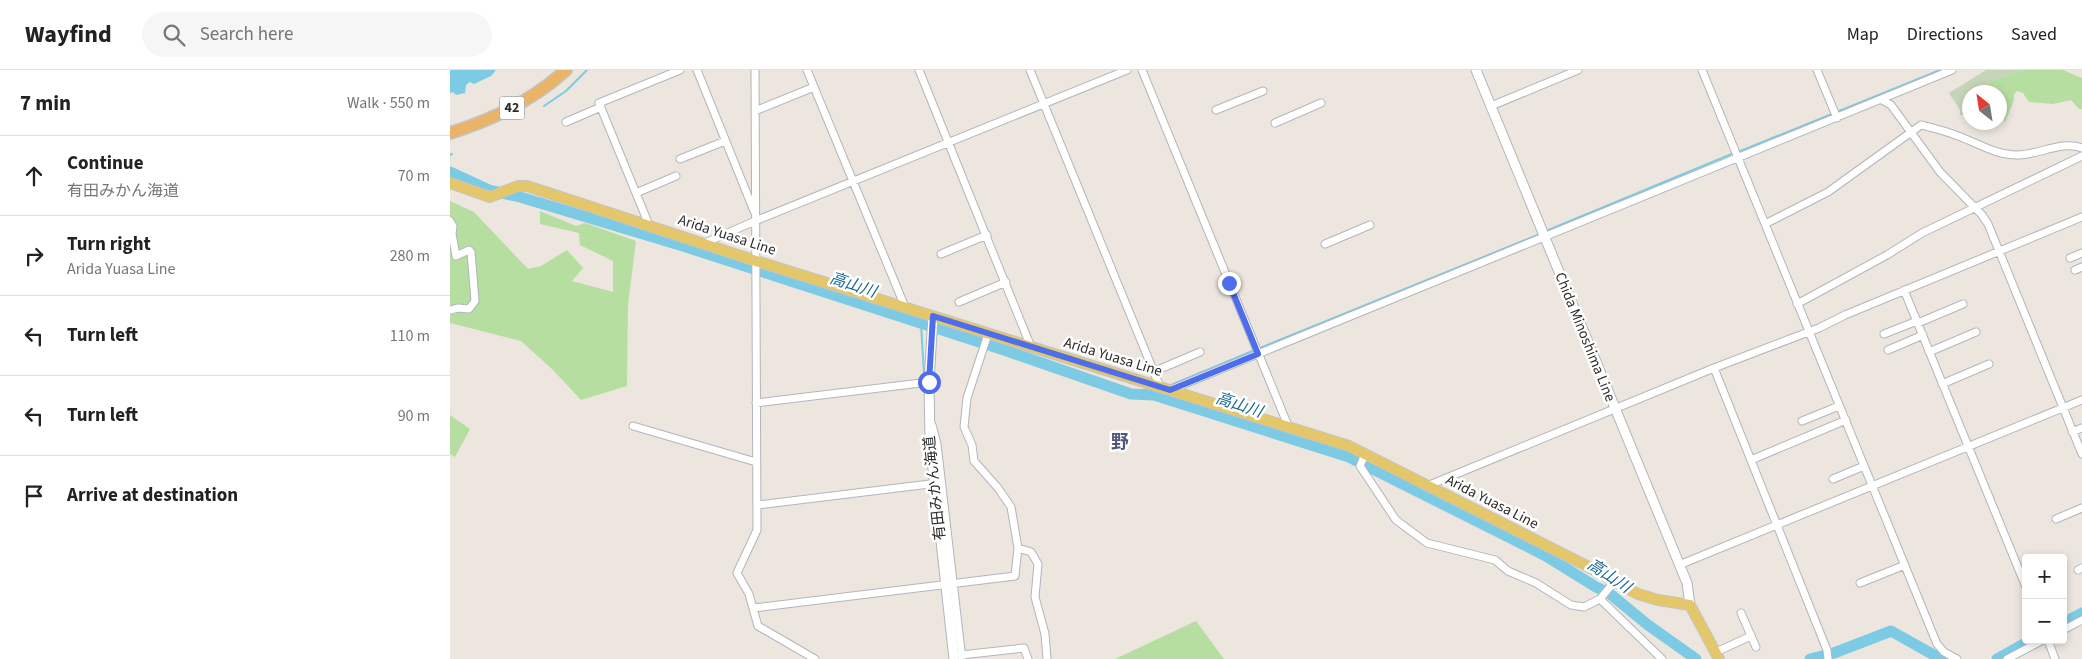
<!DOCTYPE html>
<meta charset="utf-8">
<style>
body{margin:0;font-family:"Source Sans 3","Noto Sans JP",sans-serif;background:#f6f6f6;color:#222}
.controls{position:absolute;right:15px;bottom:15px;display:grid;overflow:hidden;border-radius:5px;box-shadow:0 2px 8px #0003}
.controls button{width:45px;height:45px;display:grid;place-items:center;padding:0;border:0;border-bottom:1px solid #e0e0e0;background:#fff;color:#222;font:25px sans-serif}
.compass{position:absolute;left:1512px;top:15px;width:45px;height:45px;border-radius:50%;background:#fff;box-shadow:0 2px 8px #0003;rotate:330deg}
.stop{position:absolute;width:15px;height:15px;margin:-11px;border:4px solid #4e6dea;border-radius:50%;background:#fff}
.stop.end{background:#4e6dea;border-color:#fff;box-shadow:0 1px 5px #0008}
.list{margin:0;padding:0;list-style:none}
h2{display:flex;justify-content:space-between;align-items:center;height:65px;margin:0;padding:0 20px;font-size:21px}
h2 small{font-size:16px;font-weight:400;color:#767676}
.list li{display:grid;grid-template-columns:32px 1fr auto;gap:15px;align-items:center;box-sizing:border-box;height:80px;padding:0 20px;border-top:1px solid #e0e0e0}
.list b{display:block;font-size:19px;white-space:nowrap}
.list p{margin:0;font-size:16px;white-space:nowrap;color:#767676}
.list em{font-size:16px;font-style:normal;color:#767676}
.icon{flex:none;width:28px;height:28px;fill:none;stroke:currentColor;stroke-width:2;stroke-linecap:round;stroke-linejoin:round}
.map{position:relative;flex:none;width:1632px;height:589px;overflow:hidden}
header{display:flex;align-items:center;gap:30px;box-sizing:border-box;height:70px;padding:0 25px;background:#fff;border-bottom:1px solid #e0e0e0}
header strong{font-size:24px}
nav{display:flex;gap:28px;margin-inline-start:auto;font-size:18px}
.search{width:350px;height:45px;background:#f6f6f6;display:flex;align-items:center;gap:12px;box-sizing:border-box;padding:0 18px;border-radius:28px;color:#767676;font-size:19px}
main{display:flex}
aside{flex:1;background:#fff}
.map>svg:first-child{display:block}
.green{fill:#b6dea1}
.cemetery{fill:#c6d4b8}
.water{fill:#7ccae4}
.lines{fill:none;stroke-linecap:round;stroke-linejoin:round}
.stream{stroke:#7ccae4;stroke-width:2}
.river{stroke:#7ccae4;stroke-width:11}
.minor-casing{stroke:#b2b5be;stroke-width:9}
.tertiary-casing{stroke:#b2b5be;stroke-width:11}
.secondary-casing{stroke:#b2b5be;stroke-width:11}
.primary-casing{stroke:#c4c4c4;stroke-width:12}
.trunk-casing{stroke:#c4c4c4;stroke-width:14}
.minor{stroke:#fff;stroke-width:7}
.tertiary{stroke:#fff;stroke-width:9}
.secondary{stroke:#fff;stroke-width:9}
.primary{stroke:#e5c76b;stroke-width:10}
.trunk{stroke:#eab468;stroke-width:11}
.route{stroke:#4e6dea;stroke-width:6}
.labels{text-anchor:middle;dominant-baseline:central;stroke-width:5;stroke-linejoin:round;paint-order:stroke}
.shield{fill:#fff;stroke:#6b6b6b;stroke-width:1}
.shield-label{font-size:14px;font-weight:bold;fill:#2c2c2c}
.street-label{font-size:15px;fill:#2c2c2c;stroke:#fff}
.water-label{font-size:16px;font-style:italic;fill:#196a92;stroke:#fff}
.quarter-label{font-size:18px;font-weight:bold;fill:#505879;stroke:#fff}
</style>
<header>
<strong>Wayfind</strong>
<div class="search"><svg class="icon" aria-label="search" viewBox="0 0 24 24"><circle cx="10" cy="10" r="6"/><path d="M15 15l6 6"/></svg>Search here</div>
<nav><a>Map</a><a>Directions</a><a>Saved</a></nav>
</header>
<main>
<aside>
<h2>7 min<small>Walk · 550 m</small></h2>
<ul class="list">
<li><svg class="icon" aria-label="ahead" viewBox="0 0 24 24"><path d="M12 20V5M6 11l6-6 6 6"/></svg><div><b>Continue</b><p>有田みかん海道</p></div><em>70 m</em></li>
<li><svg class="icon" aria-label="right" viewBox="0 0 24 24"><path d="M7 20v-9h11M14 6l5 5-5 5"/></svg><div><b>Turn right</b><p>Arida Yuasa Line</p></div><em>280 m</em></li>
<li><svg class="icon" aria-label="left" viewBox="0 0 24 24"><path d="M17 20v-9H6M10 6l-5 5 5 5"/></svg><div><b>Turn left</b></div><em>110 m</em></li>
<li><svg class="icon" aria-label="left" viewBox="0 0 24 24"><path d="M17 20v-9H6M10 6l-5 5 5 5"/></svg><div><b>Turn left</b></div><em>90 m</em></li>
<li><svg class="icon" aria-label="arrive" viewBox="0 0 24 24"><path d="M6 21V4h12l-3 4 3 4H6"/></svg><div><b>Arrive at destination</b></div></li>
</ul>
</aside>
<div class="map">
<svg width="1632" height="589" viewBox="0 0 1632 589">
<rect width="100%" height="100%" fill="#ece6df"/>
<!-- green -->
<path class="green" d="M1573 0H1613L1632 8V39H1629L1621 30 1603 34 1579 32 1573 23 1567 21 1564 25V30L1555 52 1551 48 1554 26 1547 18 1536 16 1539 12Z
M0 131 24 142 78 199 91 196 117 180 133 198 122 211 163 222V191L130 175 129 163 90 154V141L126 156 135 153 186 171 178 234 177 316 131 330 103 300 71 271 0 253Z
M0 345 20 359 5 387 0 384Z
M746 551 774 589H665Z"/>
<!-- cemetery -->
<path class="cemetery" d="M1536 0H1573L1539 12 1536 16 1547 18 1554 26 1550 50V22H1520L1519 42 1516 45H1510V40L1499 23Z"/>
<!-- water -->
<path class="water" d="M0 0H46L41 6 24 14 20 12 16 15 15 23 6 25 3 22 0 23Z"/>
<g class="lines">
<!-- stream -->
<path class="stream" d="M94 36 116 21 137 0
M1288 82 1490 0
M0 85 2 84
M1096 161 1284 83
M471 254 474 303
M810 278 1090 164
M721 315 805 280
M704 325 708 323"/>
<!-- river -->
<path class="river" d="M0 102 39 120 70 127 233 176 554 280 681 324 704 325 899 387 1096 486 1146 517 1159 523 1198 555 1246 589
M1613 553 1632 543
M1360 589 1384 583 1441 561 1491 589
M1547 589 1581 570"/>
<defs>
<path id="minor" d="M247 0 304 141
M305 0 307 460 287 503 299 524 308 556 365 589
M357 0 455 237
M469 0 581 277
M580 0 710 317
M692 0 839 358
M1252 0 1487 574 1494 582 1507 589
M1367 0 1387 48
M1432 30 1441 35 1490 102 1532 145 1538 154 1632 384
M1041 36 1128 0
M766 40 813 21
M305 41 364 17
M116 52 151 37
M825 53 871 33
M230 89 275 71
M186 123 226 106
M0 151 3 156 2 164 6 186 19 180 21 182 25 231 19 239 8 238 0 240
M195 154 197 150 149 33 230 0
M1315 154 1378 122 1471 55C1483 58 1496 61 1508 66 1528 73 1545 85 1567 85 1589 85 1612 70 1632 78
M255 173 305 151 677 0
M875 174 920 155
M491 184 537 165
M1620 188 1632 183
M1625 200 1632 197
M1454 220 1576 517
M509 232 556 212
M1347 234 1437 185 1472 163 1632 86
M1468 253 1513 234
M1434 264 1467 251
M1438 280 1473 265
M1479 282 1526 262
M1264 298 1377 580 1378 589
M703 302 750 282
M1492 314 1539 294
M720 320 1502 0
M306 333 479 312
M1352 351 1389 336
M482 355 487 374 512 589
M183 356 306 392
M1622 362 1632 358
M915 384 910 396 946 450 977 473 1045 490 1058 501 1086 513 1121 535 1134 537 1150 529 1165 511
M1301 390 1396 350
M1383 409 1414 396
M977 416 1264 298 1369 258 1395 245 1632 147
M308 435 488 413
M1606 449 1632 438
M568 478 581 482 588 494 585 527 595 564 597 589
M1229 495 1632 330
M1628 500 1632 498
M1410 513 1455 495
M1150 529 1212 589
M304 538 565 506 568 478 561 437 548 418 524 391 522 375 514 357 517 328 538 264
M1291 543 1306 577
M1613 560 1632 550
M1598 570 1605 589
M1266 582 1301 566
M511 585 574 578 578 589
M1557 589 1593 570"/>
<path id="tertiary" d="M483 246 479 312 480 372 504 589"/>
<path id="secondary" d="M1026 0 1237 513 1240 535"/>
<path id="primary" d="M0 113 40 127 68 116H77L306 191 899 376 1133 494 1188 524 1208 530 1240 535 1269 589"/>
<path id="trunk" d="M0 63C42 50 83 30 116 0"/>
</defs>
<!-- minor casing -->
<use href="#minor" class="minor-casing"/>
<!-- tertiary casing -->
<use href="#tertiary" class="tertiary-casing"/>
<!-- secondary casing -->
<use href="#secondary" class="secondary-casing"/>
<!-- primary casing -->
<use href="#primary" class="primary-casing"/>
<!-- trunk casing -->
<use href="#trunk" class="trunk-casing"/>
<!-- minor -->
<use href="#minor" class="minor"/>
<!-- tertiary -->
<use href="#tertiary" class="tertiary"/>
<!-- secondary -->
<use href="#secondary" class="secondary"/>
<!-- primary -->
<use href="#primary" class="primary"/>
<!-- trunk -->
<use href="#trunk" class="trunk"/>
</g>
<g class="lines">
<!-- route -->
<path class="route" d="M479 312 483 246 720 320 808 284 779 213"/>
</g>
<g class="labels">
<!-- shield labels -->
<rect class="shield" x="49.5" y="26.5" width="25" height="23" rx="4"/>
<g class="shield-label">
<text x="62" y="38">42</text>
</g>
<!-- street labels -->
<g class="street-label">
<text transform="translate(277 165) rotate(18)">Arida Yuasa Line</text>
<text transform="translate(1135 267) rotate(68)">Chida Minoshima Line</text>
<text transform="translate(663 287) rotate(17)">Arida Yuasa Line</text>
<text transform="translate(485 418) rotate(-96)">有田みかん海道</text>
<text transform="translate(1042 432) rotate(27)">Arida Yuasa Line</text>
</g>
<!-- water labels -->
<g class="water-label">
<text transform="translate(403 215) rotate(18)">高山川</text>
<text transform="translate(789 335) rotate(18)">高山川</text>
<text transform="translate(1159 506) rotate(33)">高山川</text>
</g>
<!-- quarter labels -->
<g class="quarter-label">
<text x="670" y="372">野</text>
</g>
</g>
</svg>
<div class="controls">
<button>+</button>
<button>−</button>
</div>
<svg class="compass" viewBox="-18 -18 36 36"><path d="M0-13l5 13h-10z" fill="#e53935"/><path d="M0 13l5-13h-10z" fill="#767676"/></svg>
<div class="stop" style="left:479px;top:312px"></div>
<div class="stop end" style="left:779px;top:213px"></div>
</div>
</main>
